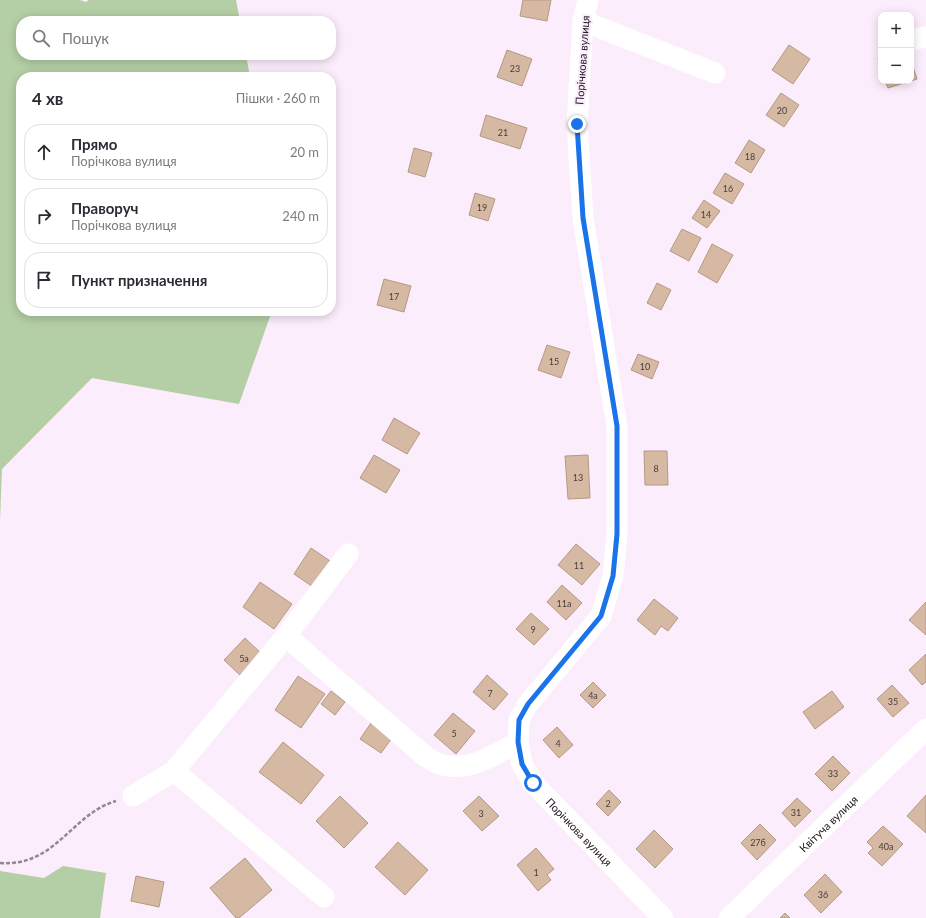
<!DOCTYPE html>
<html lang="uk">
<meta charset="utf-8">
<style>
body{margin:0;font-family:Lato,sans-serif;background:#f7f7f7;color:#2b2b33}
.controls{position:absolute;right:12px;top:12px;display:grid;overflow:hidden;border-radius:8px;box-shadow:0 2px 10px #0003}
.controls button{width:36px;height:36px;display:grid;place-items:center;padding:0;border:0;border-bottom:1px solid #e1e1e2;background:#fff;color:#2b2b33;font:20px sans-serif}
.stop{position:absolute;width:12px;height:12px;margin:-9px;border:3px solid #1a73e8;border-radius:50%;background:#fff}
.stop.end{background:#1a73e8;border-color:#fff;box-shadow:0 1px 4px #0008}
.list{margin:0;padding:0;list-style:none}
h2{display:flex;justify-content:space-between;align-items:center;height:52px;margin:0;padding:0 16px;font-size:17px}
h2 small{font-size:13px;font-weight:400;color:#7c7c81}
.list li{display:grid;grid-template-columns:26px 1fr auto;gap:12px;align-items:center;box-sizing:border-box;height:56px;margin:0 8px 8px;padding:0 8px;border:1px solid #e1e1e2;border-radius:16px}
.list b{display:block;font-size:15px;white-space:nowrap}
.list p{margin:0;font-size:13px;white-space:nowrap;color:#7c7c81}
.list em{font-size:13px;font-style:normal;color:#7c7c81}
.icon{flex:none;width:22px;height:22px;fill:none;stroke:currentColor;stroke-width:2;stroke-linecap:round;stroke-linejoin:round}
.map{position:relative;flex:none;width:926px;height:918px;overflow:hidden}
.search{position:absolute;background:#fff;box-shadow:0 2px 10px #0003;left:16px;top:16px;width:320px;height:44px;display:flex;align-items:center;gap:10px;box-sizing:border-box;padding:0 14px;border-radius:16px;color:#7c7c81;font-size:15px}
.panel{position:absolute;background:#fff;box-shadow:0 2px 10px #0003;left:16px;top:72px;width:320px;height:244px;border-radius:16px}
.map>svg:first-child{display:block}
.green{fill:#b4cea5}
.building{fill:#d5b9a3;stroke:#b49984}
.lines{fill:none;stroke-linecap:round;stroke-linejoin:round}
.path{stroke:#938793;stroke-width:2.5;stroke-dasharray:4 2;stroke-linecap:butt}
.minor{stroke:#fff;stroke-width:21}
.route{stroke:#1a73e8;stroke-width:5}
.labels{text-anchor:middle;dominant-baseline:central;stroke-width:4;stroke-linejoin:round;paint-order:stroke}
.number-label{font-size:9px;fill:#4a3c3d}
.street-label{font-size:11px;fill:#1b121b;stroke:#fcedfc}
</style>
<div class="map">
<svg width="926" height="918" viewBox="0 0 926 918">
<rect width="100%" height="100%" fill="#fcedfc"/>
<!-- green -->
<path class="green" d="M0 0H80L86 2 89 0H236L240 21H21V55H246L250 77H21V311H272L239 404 92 378 2 469 0 521Z
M63 866 106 873 100 918H0V871L44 878Z"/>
<!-- building -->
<path class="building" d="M523 0H551L547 21 520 16Z
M789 45 810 59 793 84 772 70Z
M507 50 532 59 522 86 497 77Z
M881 57V68L878 58Z
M911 61 917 79 911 81Z
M885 81H910L888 88Z
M781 93 799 105 784 127 766 115Z
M486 115 527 128 520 149 480 136Z
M749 140 765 150 751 173 735 163Z
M414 148 432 153 425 177 408 172Z
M725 173 744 184 732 204 713 193Z
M475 193 495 199 488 221 469 215Z
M704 200 720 211 707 228 692 218Z
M682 229 701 238 689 261 670 251Z
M712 244 733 255 717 283 698 272Z
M384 279 411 286 404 312 377 305Z
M657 283 671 290 661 310 647 303Z
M547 345 570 352 561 378 538 370Z
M638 354 659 362 652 379 631 370Z
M394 418 420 433 407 454 382 440Z
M644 451H667L668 485H645Z
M374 455 400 470 386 493 360 478Z
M588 455 590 498 568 499 565 456Z
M576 544 600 564 582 585 558 565Z
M311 548 333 563 316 589 294 574Z
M260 582 292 604 274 629 243 607Z
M562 585 582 603 566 620 547 602Z
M654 599 678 618 668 631 661 626 655 635 637 620Z
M926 602V635L909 620Z
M531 613 549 629 534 645 516 629Z
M245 638 264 656 243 678 224 660Z
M926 654V682L922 685 909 670Z
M487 675 508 694 494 710 473 692Z
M298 676 325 694 301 728 275 710Z
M593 682 606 695 593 708 580 695Z
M892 685 909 703 893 717 877 699Z
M331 691 345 702 335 715 321 704Z
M832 691 844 707 815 729 803 712Z
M453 713 475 731 456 754 434 735Z
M371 723 392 738 381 753 360 739Z
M557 727 573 745 559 758 543 740Z
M283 742 324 775 301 804 259 772Z
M833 756 850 773 832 791 815 774Z
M609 790 621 802 608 816 596 804Z
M926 795V833L907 816Z
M340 796 368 823 344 848 316 821Z
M479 796 499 816 482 831 463 811Z
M797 798 811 811 795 827 782 813Z
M760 824 776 840 757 860 741 843Z
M883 826 903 844 882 866 868 853 873 848 867 842Z
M654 830 673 849 655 868 636 849Z
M398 842 428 870 405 895 375 867Z
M536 848 554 869 547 875 551 880 538 891 517 865Z
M245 858 272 890 239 918H236L210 888Z
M825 874 842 892 821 913 804 895Z
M136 876 164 882 159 907 131 901Z
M785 913 790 918H780Z"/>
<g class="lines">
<!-- path -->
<path class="path" d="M0 863C56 867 71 814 116 801"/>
<!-- minor -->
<g class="minor">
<path id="s1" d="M588 0 583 21 577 124 583 218 617 426V534L613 576 601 616 528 704 519 720 518 742 522 764 533 783 663 918"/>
<path d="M583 21 715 73"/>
<path d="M911 40 926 37"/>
<path d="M286 636 426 757C431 760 437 764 443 765 470 772 494 755 518 742"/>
<path d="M174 771 324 897"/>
<path d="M133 796 174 771 286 636 348 554"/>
<path id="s2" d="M729 918 926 729"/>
</g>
</g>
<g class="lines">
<!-- route -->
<path class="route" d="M533 783 522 764 518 742 519 720 528 704 601 616 613 576 617 534V426L583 218 577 124"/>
</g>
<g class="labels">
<!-- number labels -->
<g class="number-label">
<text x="515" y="68">23</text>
<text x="782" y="110">20</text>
<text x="503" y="132">21</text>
<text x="750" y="156">18</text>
<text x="728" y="188">16</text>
<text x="482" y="207">19</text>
<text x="706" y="214">14</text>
<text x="394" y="296">17</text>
<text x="554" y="361">15</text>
<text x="645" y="366">10</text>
<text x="656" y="468">8</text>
<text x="578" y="477">13</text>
<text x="579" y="565">11</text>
<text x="564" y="603">11а</text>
<text x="533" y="629">9</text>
<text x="244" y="658">5а</text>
<text x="490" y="693">7</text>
<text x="593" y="695">4а</text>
<text x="893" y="701">35</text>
<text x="454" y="733">5</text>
<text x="558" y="743">4</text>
<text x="833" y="773">33</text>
<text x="608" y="803">2</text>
<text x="796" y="812">31</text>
<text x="481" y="813">3</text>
<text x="758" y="842">27б</text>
<text x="886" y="846">40а</text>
<text x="536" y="872">1</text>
<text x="823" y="894">36</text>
</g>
<!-- street labels -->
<g class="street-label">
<text transform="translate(582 60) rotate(-86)">Порічкова вулиця</text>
<text stroke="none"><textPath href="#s2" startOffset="137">Квітуча вулиця</textPath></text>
<text stroke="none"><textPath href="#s1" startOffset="888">Порічкова вулиця</textPath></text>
</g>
</g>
</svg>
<div class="controls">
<button>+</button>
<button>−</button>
</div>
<div class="stop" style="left:533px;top:783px"></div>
<div class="stop end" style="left:577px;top:124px"></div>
<div class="search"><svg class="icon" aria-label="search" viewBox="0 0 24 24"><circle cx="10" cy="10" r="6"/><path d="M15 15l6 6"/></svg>Пошук</div>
<section class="panel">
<h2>4 хв<small>Пішки · 260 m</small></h2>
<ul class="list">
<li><svg class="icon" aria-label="ahead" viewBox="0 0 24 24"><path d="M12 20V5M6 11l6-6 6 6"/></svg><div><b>Прямо</b><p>Порічкова вулиця</p></div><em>20 m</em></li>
<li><svg class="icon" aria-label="right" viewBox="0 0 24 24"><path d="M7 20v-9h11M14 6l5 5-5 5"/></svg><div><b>Праворуч</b><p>Порічкова вулиця</p></div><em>240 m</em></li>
<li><svg class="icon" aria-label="arrive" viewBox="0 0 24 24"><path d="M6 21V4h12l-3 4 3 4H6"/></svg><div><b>Пункт призначення</b></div></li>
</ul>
</section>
</div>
